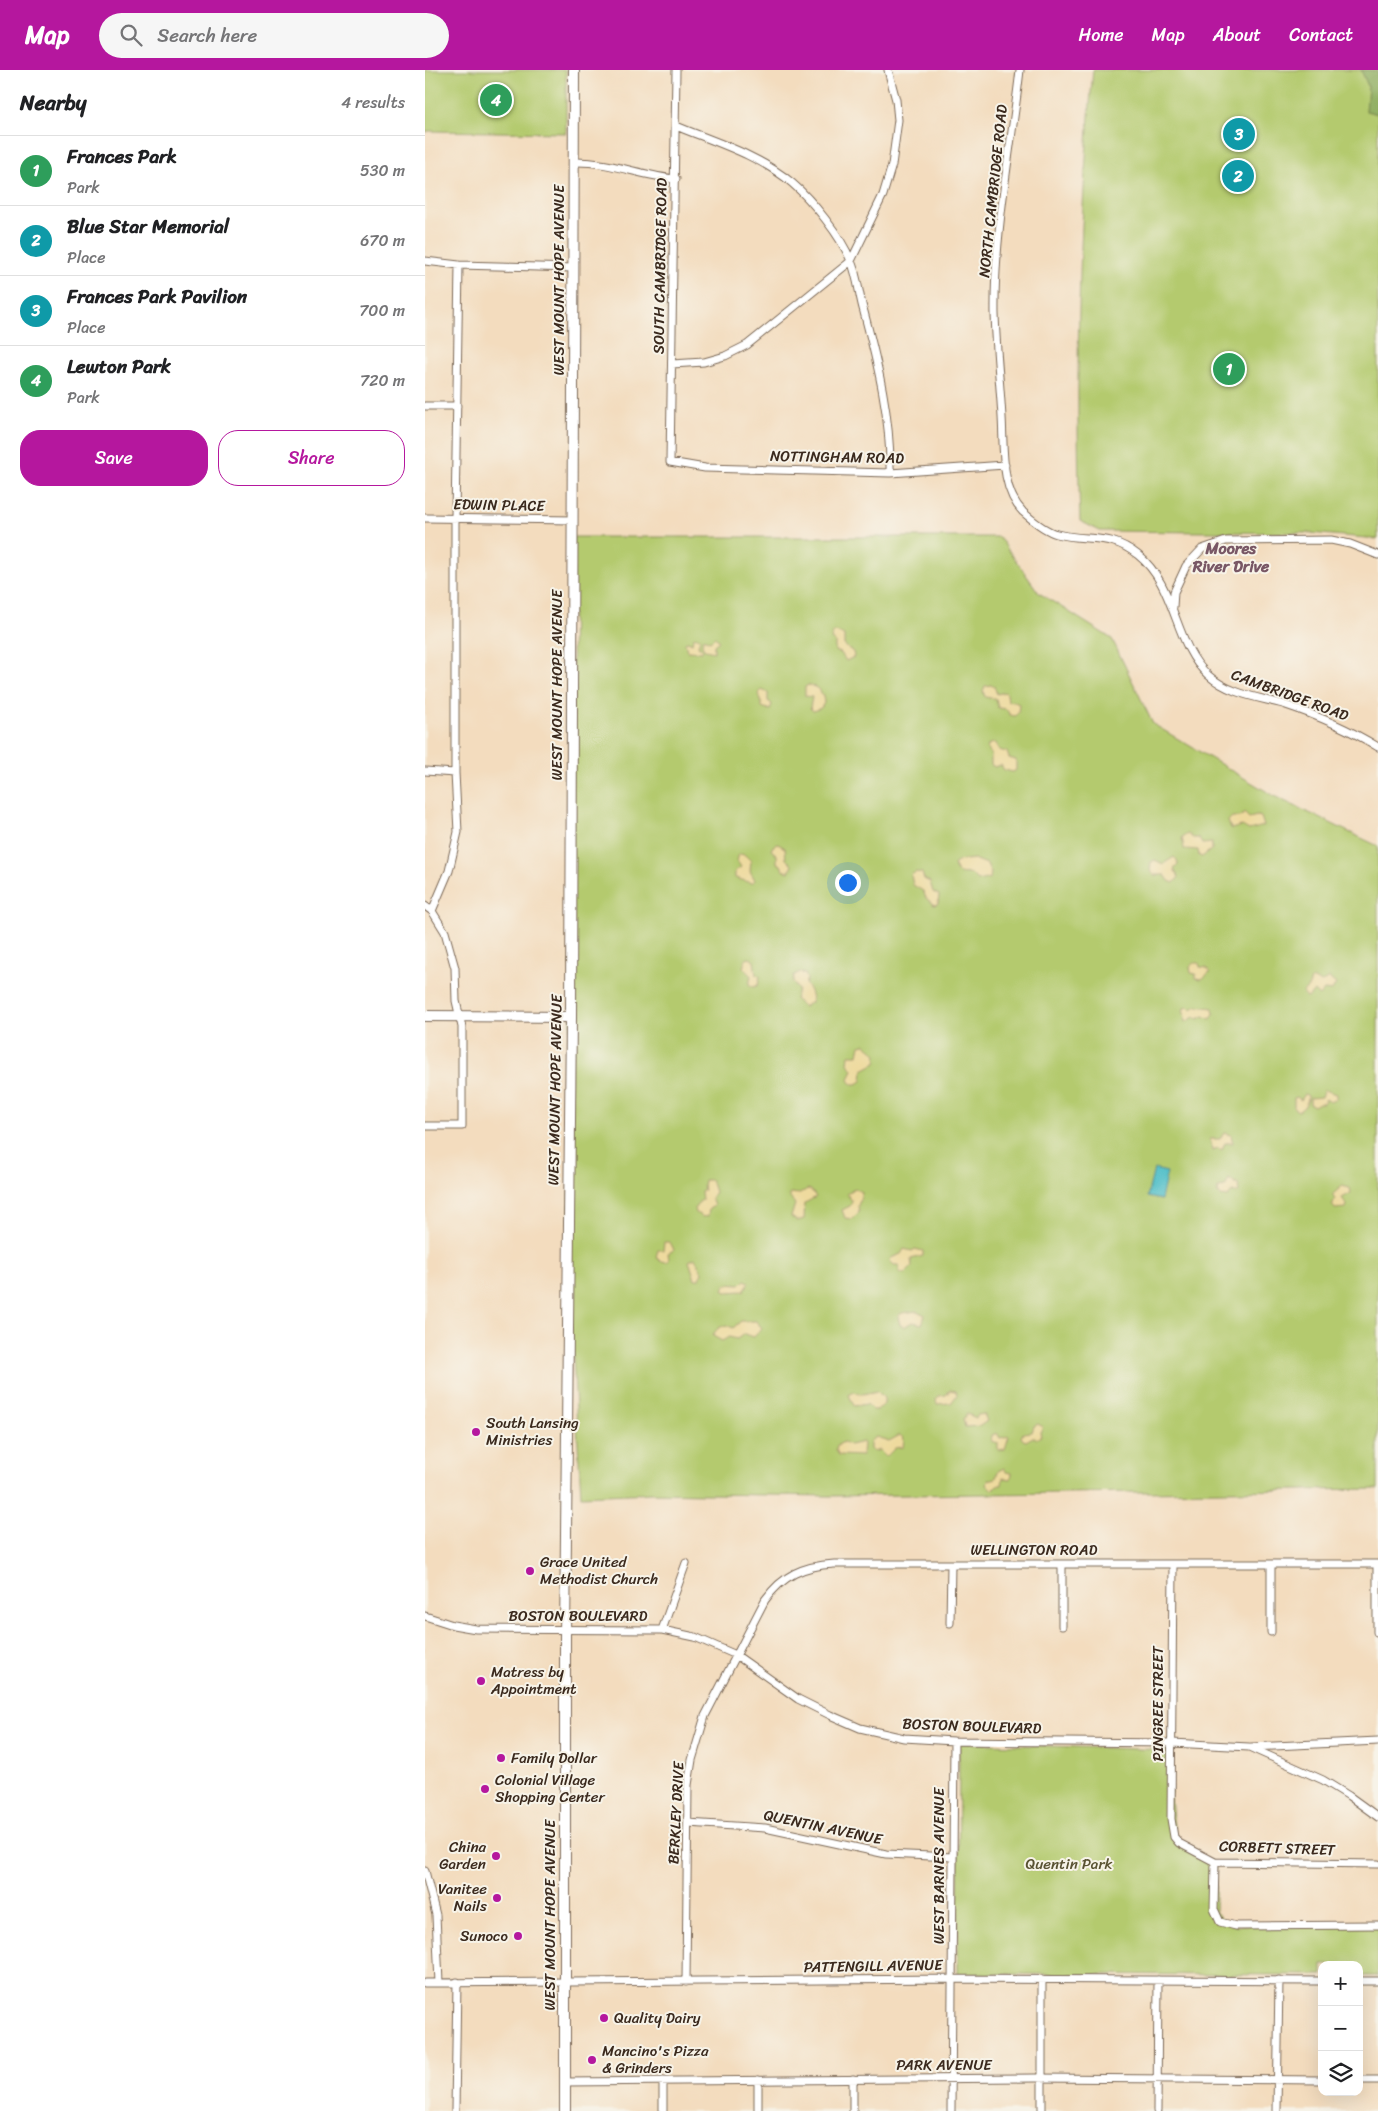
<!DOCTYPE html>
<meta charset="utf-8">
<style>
body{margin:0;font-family:Sriracha,sans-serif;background:#f6f6f6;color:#202124}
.controls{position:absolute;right:15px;bottom:15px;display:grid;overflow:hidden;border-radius:10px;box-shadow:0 5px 20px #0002}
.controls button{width:45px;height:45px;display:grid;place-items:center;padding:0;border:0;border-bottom:1px solid #e0e0e0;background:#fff;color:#202124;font:25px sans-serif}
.you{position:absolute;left:422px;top:812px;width:18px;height:18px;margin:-12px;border:4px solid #fff;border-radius:50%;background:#1a73e8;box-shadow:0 0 0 8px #1a73e833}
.badge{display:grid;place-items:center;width:32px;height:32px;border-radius:50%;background:#b5179e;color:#fff;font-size:16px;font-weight:700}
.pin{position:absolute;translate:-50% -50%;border:2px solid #fff;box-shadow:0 1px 5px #0006}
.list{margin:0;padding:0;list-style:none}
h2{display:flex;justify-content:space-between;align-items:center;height:65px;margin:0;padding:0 20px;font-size:21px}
h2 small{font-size:16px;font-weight:400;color:#757577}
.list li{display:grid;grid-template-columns:32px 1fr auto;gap:15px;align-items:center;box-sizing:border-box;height:70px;padding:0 20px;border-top:1px solid #e0e0e0}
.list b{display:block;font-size:19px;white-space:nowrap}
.list p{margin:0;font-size:16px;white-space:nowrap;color:#757577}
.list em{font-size:16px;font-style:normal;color:#757577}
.actions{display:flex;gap:10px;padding:15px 20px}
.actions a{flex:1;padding:11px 0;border:1px solid #b5179e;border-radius:20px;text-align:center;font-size:18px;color:#b5179e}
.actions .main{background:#b5179e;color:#fff}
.icon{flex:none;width:28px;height:28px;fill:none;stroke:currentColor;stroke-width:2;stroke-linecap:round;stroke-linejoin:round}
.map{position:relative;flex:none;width:953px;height:2041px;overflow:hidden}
header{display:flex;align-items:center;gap:30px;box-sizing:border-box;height:70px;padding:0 25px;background:#b5179e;color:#fff}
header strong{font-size:24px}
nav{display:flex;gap:28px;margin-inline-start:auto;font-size:18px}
.search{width:350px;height:45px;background:#f6f6f6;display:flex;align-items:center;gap:12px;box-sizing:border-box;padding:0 18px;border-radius:28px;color:#757577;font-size:19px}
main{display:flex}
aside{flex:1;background:#fff}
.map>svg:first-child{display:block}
.green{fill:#b4ca6e;stroke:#787a46}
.forest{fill:#8fae61;stroke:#656c40}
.sand{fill:#eeda9e;stroke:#94825e}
.water{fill:#51bfc9;stroke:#467474}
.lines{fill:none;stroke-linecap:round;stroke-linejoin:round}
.street-casing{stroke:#7b6856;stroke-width:9}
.secondary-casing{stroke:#7b6856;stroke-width:12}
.street{stroke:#fff;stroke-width:7}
.secondary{stroke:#fff;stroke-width:10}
.poi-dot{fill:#b5179e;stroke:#f7f3e8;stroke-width:2}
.labels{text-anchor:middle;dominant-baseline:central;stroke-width:4;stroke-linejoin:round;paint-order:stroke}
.street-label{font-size:15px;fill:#3b2a1e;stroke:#f7f3e8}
.poi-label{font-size:15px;fill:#3b2a1e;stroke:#f7f3e8;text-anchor:start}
.park-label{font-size:15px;fill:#595232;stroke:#f7f3e8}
.neighbourhood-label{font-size:16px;font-weight:bold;fill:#785765;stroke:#f7f3e8}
</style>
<header>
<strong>Map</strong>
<div class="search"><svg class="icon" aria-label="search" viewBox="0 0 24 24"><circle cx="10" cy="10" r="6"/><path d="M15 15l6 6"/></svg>Search here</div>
<nav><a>Home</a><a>Map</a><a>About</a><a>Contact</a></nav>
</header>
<main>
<aside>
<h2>Nearby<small>4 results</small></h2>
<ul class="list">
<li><span class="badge" style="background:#2e9e5b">1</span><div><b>Frances Park</b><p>Park</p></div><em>530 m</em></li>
<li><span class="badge" style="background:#0f9aa8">2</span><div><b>Blue Star Memorial</b><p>Place</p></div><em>670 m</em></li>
<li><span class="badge" style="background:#0f9aa8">3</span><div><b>Frances Park Pavilion</b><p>Place</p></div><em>700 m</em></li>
<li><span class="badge" style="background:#2e9e5b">4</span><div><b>Lewton Park</b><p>Park</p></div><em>720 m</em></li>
</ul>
<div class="actions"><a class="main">Save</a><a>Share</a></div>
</aside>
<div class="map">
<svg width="953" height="2041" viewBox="0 0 953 2041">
<rect width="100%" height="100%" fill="#f7f3e8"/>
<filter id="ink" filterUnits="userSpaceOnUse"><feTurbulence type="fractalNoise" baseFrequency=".02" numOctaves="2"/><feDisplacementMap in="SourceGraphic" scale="10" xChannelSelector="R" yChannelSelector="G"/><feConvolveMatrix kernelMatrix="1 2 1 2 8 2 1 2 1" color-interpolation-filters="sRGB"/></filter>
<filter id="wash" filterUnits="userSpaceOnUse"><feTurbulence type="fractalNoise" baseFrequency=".0096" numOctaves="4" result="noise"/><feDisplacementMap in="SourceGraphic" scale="20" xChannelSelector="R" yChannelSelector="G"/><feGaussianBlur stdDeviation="1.12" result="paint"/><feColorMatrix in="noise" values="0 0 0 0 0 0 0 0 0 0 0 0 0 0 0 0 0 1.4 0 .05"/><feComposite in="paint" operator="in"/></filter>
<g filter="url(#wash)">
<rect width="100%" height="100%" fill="#f3dcbe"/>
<!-- green -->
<path class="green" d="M0 0H141V63L3 61 0 63Z
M668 0H953V469L885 463 675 461 655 451C650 301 654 149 668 0Z
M148 467H574L614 523 687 569 728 654 851 727 953 776V1419L404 1426 226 1423 156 1426 144 1216Z
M534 1673 742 1680 748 1750 752 1774 772 1788 791 1792 790 1842 805 1855H953V1906H934V1895H897V1905L533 1904Z"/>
<!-- forest -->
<path class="forest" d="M936 0H953V44L941 41 943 16Z"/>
<!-- sand -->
<path class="sand" d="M412 562 419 565V575L428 582 429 587 421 591 416 583 410 581V572L406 569 408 563Z
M272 567 275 568 273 576 278 579 277 582 262 581 260 573 263 571 267 573 268 568Z
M290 567 294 571 289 575V582L280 580 277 575 278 568 285 571Z
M383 615C394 617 398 622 399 633L396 638 388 641 385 638 387 627 380 626V617Z
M565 615 569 616 572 624 580 622 582 624 583 632 587 631 594 634 593 643 590 646 585 645 581 639 573 638 571 629 560 627 558 621 560 616Z
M337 620 343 623V631L347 634 345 640 337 637 334 623Z
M570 673 574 680 582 682 584 688 591 690V700L588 702 579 700 576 695 570 697 566 695V684L562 678 564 674Z
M819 743 824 748 832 746 836 747 839 756 824 760 817 756 806 759 803 751 807 747H816Z
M763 764 768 768H774L777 774 787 773V779L777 787 774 786 773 780 759 779 757 767Z
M353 774 360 778 361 789 367 795 364 802 358 800 356 795 352 793V785L346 780 348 776Z
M314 784 320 785 326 791 325 801 330 810 327 813 310 808V801L316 797 312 791Z
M749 787 752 790 753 795 749 799 754 807 749 813 744 811 740 805H729L725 800 726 792 730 790 738 794Z
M549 789 562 794 566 803 565 808 553 811 546 804C537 803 532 806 529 795L532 791Z
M491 802 497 803 499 809 505 812 508 822 514 825 513 834 509 835 501 828 498 821 488 815 486 805Z
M325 888 329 891 331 905 335 906 333 915 329 917 324 915 326 906 318 897 321 889Z
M768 893H774L775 897 782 898 785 902 777 909 771 908V904L766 903 765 897Z
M375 902 380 904 382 909 380 914C384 917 388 927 386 932L379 937 370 929 373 920 368 912 369 905Z
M904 908 911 914 907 921 899 920 894 926 889 921 883 928 879 925 878 922 883 918 886 910 889 909 896 913Z
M771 936 788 938 789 944 786 949 779 946 773 949 769 947 761 952 758 939 763 937 767 939Z
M440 974 452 984 451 993 438 1000 437 1011 432 1014H427L424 1010 428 999 423 994 424 985H433L435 975Z
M899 1020 911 1024V1029L905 1032 901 1029 898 1033H894L889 1036 885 1034V1028L896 1027Z
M880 1024 883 1026C884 1031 878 1040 873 1041L869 1038V1028L872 1027 876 1030Z
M799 1063 806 1065 808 1073H800L797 1080 793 1078 787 1080 785 1069H795Z
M804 1109 809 1112V1114H813L814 1123 807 1122 803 1127 795 1126 792 1122 793 1118 800 1117Z
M279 1110H286L290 1122 286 1128 289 1136 284 1139 283 1146 278 1147 271 1143 270 1138 274 1132 277 1130 276 1122 279 1120 278 1116Z
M917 1116 925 1118 926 1123 917 1128 922 1135 921 1138 910 1139 907 1135 911 1129 907 1125Z
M430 1118 437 1122 433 1136 434 1142 427 1149 420 1148 417 1140 425 1136 427 1131 422 1124Z
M382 1119 386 1120 391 1127 380 1133 379 1149 372 1151 366 1147 370 1134 365 1128V1123L375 1124Z
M239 1172H245L249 1180 243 1183 244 1190 242 1192 235 1191 231 1187 233 1180H238Z
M479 1179 487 1181 490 1179 498 1181V1186L486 1189 487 1197 480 1204 474 1202V1195H469L465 1191 466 1188 476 1184Z
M270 1188 277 1202 275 1209H270L264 1191Z
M320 1210 324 1212 319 1221 301 1222 298 1220 301 1214 315 1215Z
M492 1241 500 1245 497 1254 487 1252 479 1257 475 1255 473 1246 477 1243Z
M316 1251H331L337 1258 329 1267 319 1264 312 1269 304 1267 297 1271 288 1266C291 1258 295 1257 302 1255L308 1258Z
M525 1320 531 1321 532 1325 526 1333 512 1334 511 1330 514 1326 521 1325Z
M452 1321 459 1328V1334L453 1340H448L442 1334 429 1336 424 1325 429 1322 438 1324Z
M542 1344 551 1348 553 1345 559 1344 562 1351 555 1356 540 1357 538 1349Z
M613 1354 618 1357 615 1362 616 1366 611 1369 608 1367 601 1371 598 1370 596 1367 598 1363 607 1362 609 1356Z
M572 1363 575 1368 584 1366 580 1379 573 1380V1373L566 1371 567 1365Z
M475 1365 479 1369 478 1377 470 1378 462 1386 458 1385 455 1380 448 1382 445 1379V1371L451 1367 464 1371Z
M419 1372 425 1375 438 1372 437 1386 414 1385 411 1380 412 1375Z
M579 1398 581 1402 587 1403 586 1409 578 1408 577 1415H572L567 1420 562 1415 563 1410 571 1408 573 1401Z"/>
<!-- water -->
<path class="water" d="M729 1099 742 1102 736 1130 722 1127Z"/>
</g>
<g filter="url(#ink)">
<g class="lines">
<defs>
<path id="street" d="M251 0 245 392 280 398 465 403 580 395
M595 0C586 80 569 162 570 243 571 278 575 313 577 347 579 377 575 419 598 442 607 450 620 461 632 464 664 472 684 462 713 485 752 516 748 573 783 605 804 624 832 627 858 634 891 645 924 659 953 677
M251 56C290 72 334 85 367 113 387 130 416 166 426 191 433 207 434 226 439 242 453 295 466 348 465 403
M149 92C184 91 217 106 251 109
M0 191 34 195 149 198
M247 294 279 292 300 286 322 275 426 191 458 125 467 95 473 50 471 30 463 0
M0 336H32
M0 448 148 450
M748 537 749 522 761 496 777 479 801 471 906 470 925 474 953 485
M0 701 30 703
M0 836 7 841
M0 1056H37V957L31 931 30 898 20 862 7 841 24 801 33 762 30 703V447L34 195
M748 1494 746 1749 749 1767 754 1773 790 1792 953 1794
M952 1494V1562
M0 1546 28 1555 51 1559 237 1560 270 1567 311 1585 373 1629 405 1645 435 1658 479 1668 529 1671 747 1673 824 1677 898 1710 924 1726 953 1747
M525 1553 526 1494
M637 1556V1494
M237 1560 261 1493
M846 1562V1494
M826 1677 953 1671
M263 1753 340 1758 461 1784 528 1787
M790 1792 789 1839 795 1852 811 1856 953 1855
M0 1801 11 1845 14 1913
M934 1911H953
M261 1912 263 1715 267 1690 280 1646 340 1530C358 1505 378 1496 409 1494H953
M0 1913 527 1909 897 1911
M428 2009V2041
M934 2010H953
M238 2011V2041
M140 2012 610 2008 897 2010
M30 2041 32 1912
M333 2041V2010
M526 2041 529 1671
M617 2041V1909
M732 2041 733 1910
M852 2041 854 1910"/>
<path id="secondary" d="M0 946 146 947
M140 2041V1568L146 947 149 0"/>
</defs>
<!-- street casing -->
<use href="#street" class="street-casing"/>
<!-- secondary casing -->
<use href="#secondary" class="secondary-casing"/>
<!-- street -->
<use href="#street" class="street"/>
<!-- secondary -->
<use href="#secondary" class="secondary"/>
</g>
</g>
<!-- markers -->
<g class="poi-dot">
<circle cx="51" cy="1362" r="5"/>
<circle cx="105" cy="1501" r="5"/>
<circle cx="56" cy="1611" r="5"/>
<circle cx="76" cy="1688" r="5"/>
<circle cx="60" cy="1719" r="5"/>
<circle cx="71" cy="1786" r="5"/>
<circle cx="72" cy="1828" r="5"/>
<circle cx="93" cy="1866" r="5"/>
<circle cx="179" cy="1948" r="5"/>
<circle cx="167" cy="1990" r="5"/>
</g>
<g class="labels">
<!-- street labels -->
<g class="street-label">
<text transform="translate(568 121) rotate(-84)">NORTH CAMBRIDGE ROAD</text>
<text transform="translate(235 196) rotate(-89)">SOUTH CAMBRIDGE ROAD</text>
<text transform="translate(134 210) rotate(-90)">WEST MOUNT HOPE AVENUE</text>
<text transform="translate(412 387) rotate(1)">NOTTINGHAM ROAD</text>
<text transform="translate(74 435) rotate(1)">EDWIN PLACE</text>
<text transform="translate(132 615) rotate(-90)">WEST MOUNT HOPE AVENUE</text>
<text transform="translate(865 625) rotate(20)">CAMBRIDGE ROAD</text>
<text transform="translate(130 1020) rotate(-89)">WEST MOUNT HOPE AVENUE</text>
<text x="609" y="1480">WELLINGTON ROAD</text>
<text x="153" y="1546">BOSTON BOULEVARD</text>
<text transform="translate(733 1634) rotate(-90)">PINGREE STREET</text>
<text transform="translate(547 1656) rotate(2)">BOSTON BOULEVARD</text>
<text transform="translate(251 1743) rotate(-87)">BERKLEY DRIVE</text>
<text transform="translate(398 1757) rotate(12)">QUENTIN AVENUE</text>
<text transform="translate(852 1778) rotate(2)">CORBETT STREET</text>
<text transform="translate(514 1796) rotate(-90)">WEST BARNES AVENUE</text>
<text transform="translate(125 1845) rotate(-90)">WEST MOUNT HOPE AVENUE</text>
<text transform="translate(448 1896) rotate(-1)">PATTENGILL AVENUE</text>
<text x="519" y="1995">PARK AVENUE</text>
</g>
<!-- poi labels -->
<g class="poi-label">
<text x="61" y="1353">South Lansing<tspan x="61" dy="17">Ministries</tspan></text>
<text x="115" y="1492">Grace United<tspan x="115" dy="17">Methodist Church</tspan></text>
<text x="66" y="1602">Matress by<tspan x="66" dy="17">Appointment</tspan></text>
<text x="86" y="1688">Family Dollar</text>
<text x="70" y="1710">Colonial Village<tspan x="70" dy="17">Shopping Center</tspan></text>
<text x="61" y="1777" text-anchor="end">China<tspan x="61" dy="17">Garden</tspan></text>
<text x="62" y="1819" text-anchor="end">Vanitee<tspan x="62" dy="17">Nails</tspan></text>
<text x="83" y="1866" text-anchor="end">Sunoco</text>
<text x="189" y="1948">Quality Dairy</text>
<text x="177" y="1981">Mancino's Pizza<tspan x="177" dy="17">&amp; Grinders</tspan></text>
</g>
<!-- park labels -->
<g class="park-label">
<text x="644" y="1794">Quentin Park</text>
</g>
<!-- neighbourhood labels -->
<g class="neighbourhood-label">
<text x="806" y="478">Moores<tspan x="806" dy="18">River Drive</tspan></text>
</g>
</g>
</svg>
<div class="controls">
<button>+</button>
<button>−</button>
<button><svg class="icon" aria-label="layers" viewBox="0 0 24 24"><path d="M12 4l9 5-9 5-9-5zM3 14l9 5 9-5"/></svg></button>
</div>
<div class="you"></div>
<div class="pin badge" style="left:804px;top:299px;background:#2e9e5b">1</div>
<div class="pin badge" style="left:813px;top:106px;background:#0f9aa8">2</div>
<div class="pin badge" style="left:814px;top:64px;background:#0f9aa8">3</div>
<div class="pin badge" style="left:71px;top:30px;background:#2e9e5b">4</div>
</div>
</main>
